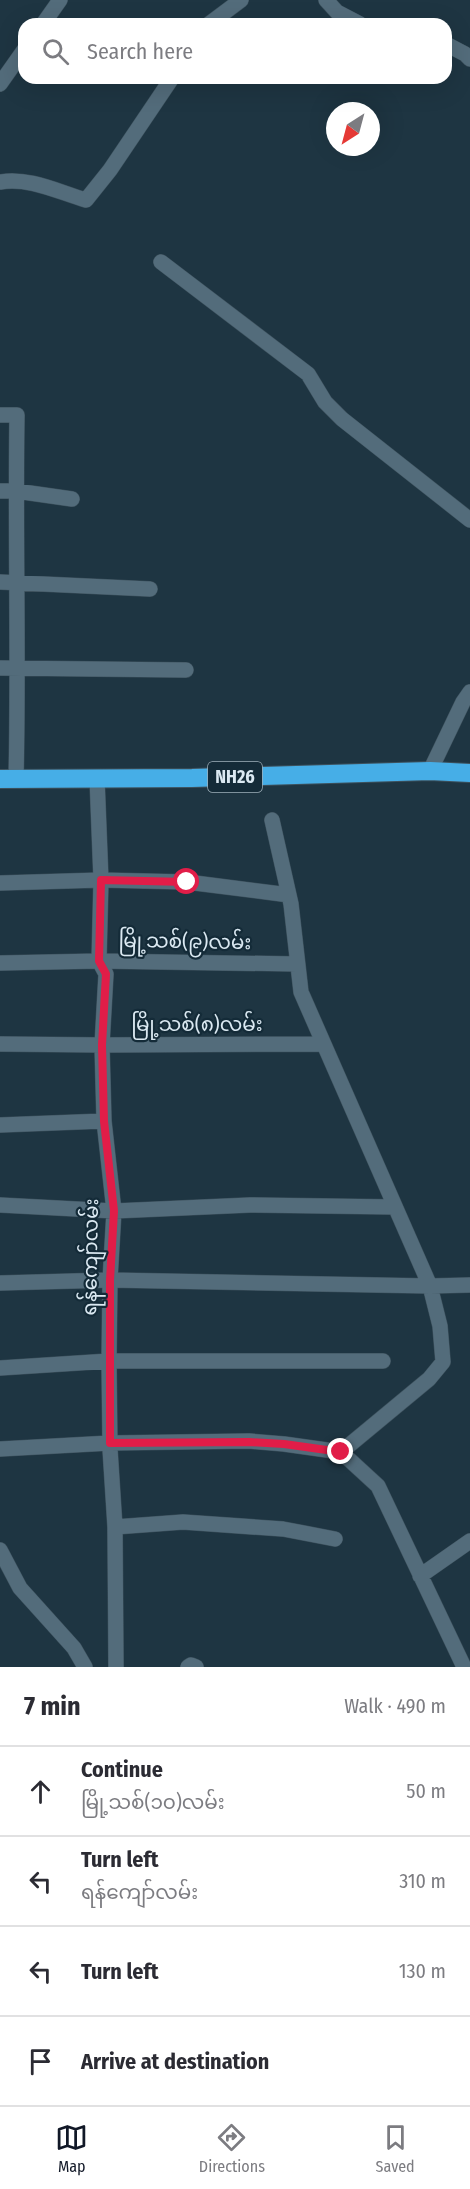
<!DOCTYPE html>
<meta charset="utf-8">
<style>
body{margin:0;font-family:"Fira Sans Condensed","Noto Sans Myanmar",sans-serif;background:#f2f2f3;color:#2b2b33}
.compass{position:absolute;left:326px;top:102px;width:54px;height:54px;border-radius:50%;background:#fff;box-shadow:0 6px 24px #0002;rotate:216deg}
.stop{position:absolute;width:18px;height:18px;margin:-14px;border:4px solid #e11d48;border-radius:50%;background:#fff}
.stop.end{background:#e11d48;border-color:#fff;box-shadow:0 2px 6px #0008}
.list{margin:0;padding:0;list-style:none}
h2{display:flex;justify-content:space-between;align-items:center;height:78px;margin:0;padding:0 24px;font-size:26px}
h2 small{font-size:20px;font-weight:400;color:#7c7c81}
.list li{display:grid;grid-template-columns:39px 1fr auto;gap:18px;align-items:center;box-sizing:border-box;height:90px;padding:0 24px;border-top:2px solid #e1e1e2}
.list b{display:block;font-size:22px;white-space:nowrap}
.list p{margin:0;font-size:20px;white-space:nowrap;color:#7c7c81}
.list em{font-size:20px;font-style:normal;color:#7c7c81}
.icon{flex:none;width:33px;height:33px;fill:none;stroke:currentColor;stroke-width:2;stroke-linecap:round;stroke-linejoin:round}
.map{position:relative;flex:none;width:470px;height:1667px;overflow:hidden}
.search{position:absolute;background:#fff;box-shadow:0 6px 24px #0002;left:18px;right:18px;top:18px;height:66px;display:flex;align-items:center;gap:15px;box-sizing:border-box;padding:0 21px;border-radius:18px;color:#7c7c81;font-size:22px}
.sheet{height:438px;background:#fff}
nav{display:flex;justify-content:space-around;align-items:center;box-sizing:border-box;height:84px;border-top:2px solid #e1e1e2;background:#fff;font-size:16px;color:#7c7c81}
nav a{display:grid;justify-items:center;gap:3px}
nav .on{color:#111827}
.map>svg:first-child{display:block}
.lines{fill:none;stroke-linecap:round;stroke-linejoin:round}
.minor-casing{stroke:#3d515d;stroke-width:16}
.highway-casing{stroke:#3d515d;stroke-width:20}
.minor{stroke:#536c7b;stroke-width:15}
.highway{stroke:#46aee7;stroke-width:18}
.route{stroke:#e11d48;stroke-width:8}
.labels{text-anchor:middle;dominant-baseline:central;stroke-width:4.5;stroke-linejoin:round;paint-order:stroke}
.shield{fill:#142b38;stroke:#9fb0ba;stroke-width:1.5}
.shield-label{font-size:18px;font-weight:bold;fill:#dbe9f2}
.street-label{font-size:20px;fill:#dbe9f2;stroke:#142b38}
</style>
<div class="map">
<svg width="470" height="1667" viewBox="0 0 470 1667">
<rect width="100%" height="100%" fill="#1e3542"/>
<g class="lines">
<defs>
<path id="minor" d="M326 0 337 12 360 24
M43 24 60 0
M209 24 241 0
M446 44 465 54 470 59
M0 84 24 50
M0 182C30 177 58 192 86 200L110 170 172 78
M161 262 308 374 325 402 342 419 470 520
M0 415H17C15 536 19 658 16 779
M0 491H16L72 499
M0 582 150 589
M0 668 186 670
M430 771 463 702 470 692
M97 778 101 880 99 961 106 974 102 1045 104 1121 114 1211 110 1280 109 1361 110 1449 115 1527 116 1667
M272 820 291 904 301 992 430 1286 440 1326 443 1362 429 1379 341 1452
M0 883 101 880 187 882 289 895
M0 963 99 961 297 964
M0 1044 102 1045 323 1044
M0 1125 104 1121
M0 1205 114 1211 250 1205 395 1207
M0 1283 110 1280 430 1286 470 1285
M0 1368 109 1361H383
M0 1449 110 1443 249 1441 284 1444 341 1452 378 1486 464 1667
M115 1527 183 1522 283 1529 335 1539
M0 1550 20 1588 74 1648 85 1667
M420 1576 470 1541
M188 1667 191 1665 196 1667"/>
<path id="highway" d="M0 779 192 778 430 771 470 773"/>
</defs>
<!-- minor casing -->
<use href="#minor" class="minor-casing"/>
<!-- highway casing -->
<use href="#highway" class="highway-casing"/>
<!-- minor -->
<use href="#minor" class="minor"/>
<!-- highway -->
<use href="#highway" class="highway"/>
</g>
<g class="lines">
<!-- route -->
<path class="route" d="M187 882 101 880 99 961 106 974 102 1045 104 1121 114 1211 110 1280V1443L249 1442 284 1444 341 1452"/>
</g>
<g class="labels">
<!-- shield labels -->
<rect class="shield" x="208" y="762" width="54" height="30" rx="4.5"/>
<g class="shield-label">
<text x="235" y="777">NH26</text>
</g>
<!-- street labels -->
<g class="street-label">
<text transform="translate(185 941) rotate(1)">မြို့သစ်(၉)လမ်း</text>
<text x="197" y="1024">မြို့သစ်(၈)လမ်း</text>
<text transform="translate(90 1257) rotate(-89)">ရန်ကျော်လမ်း</text>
</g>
</g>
</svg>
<svg class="compass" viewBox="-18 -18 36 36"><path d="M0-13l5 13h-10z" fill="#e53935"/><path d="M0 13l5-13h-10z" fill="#7c7c81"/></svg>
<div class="stop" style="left:187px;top:882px"></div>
<div class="stop end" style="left:341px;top:1452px"></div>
<div class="search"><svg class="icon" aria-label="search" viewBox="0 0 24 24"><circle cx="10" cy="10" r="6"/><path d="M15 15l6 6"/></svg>Search here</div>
</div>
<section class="sheet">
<h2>7 min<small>Walk · 490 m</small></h2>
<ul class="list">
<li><svg class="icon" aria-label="ahead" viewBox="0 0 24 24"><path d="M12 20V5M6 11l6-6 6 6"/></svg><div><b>Continue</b><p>မြို့သစ်(၁၀)လမ်း</p></div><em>50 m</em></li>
<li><svg class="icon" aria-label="left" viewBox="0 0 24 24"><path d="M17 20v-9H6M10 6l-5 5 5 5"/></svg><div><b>Turn left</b><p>ရန်ကျော်လမ်း</p></div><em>310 m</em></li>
<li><svg class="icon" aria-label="left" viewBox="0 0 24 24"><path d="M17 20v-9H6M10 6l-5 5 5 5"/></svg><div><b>Turn left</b></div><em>130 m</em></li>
<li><svg class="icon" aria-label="arrive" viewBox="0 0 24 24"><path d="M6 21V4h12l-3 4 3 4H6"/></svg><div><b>Arrive at destination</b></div></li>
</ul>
</section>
<nav>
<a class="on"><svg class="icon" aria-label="map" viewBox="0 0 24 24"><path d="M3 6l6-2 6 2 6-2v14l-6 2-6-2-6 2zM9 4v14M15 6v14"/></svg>Map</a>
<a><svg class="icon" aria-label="directions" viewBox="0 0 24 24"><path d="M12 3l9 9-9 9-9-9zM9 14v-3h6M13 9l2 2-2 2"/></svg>Directions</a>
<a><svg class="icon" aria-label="saved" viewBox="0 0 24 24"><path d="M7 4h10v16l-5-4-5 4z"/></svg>Saved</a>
</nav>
